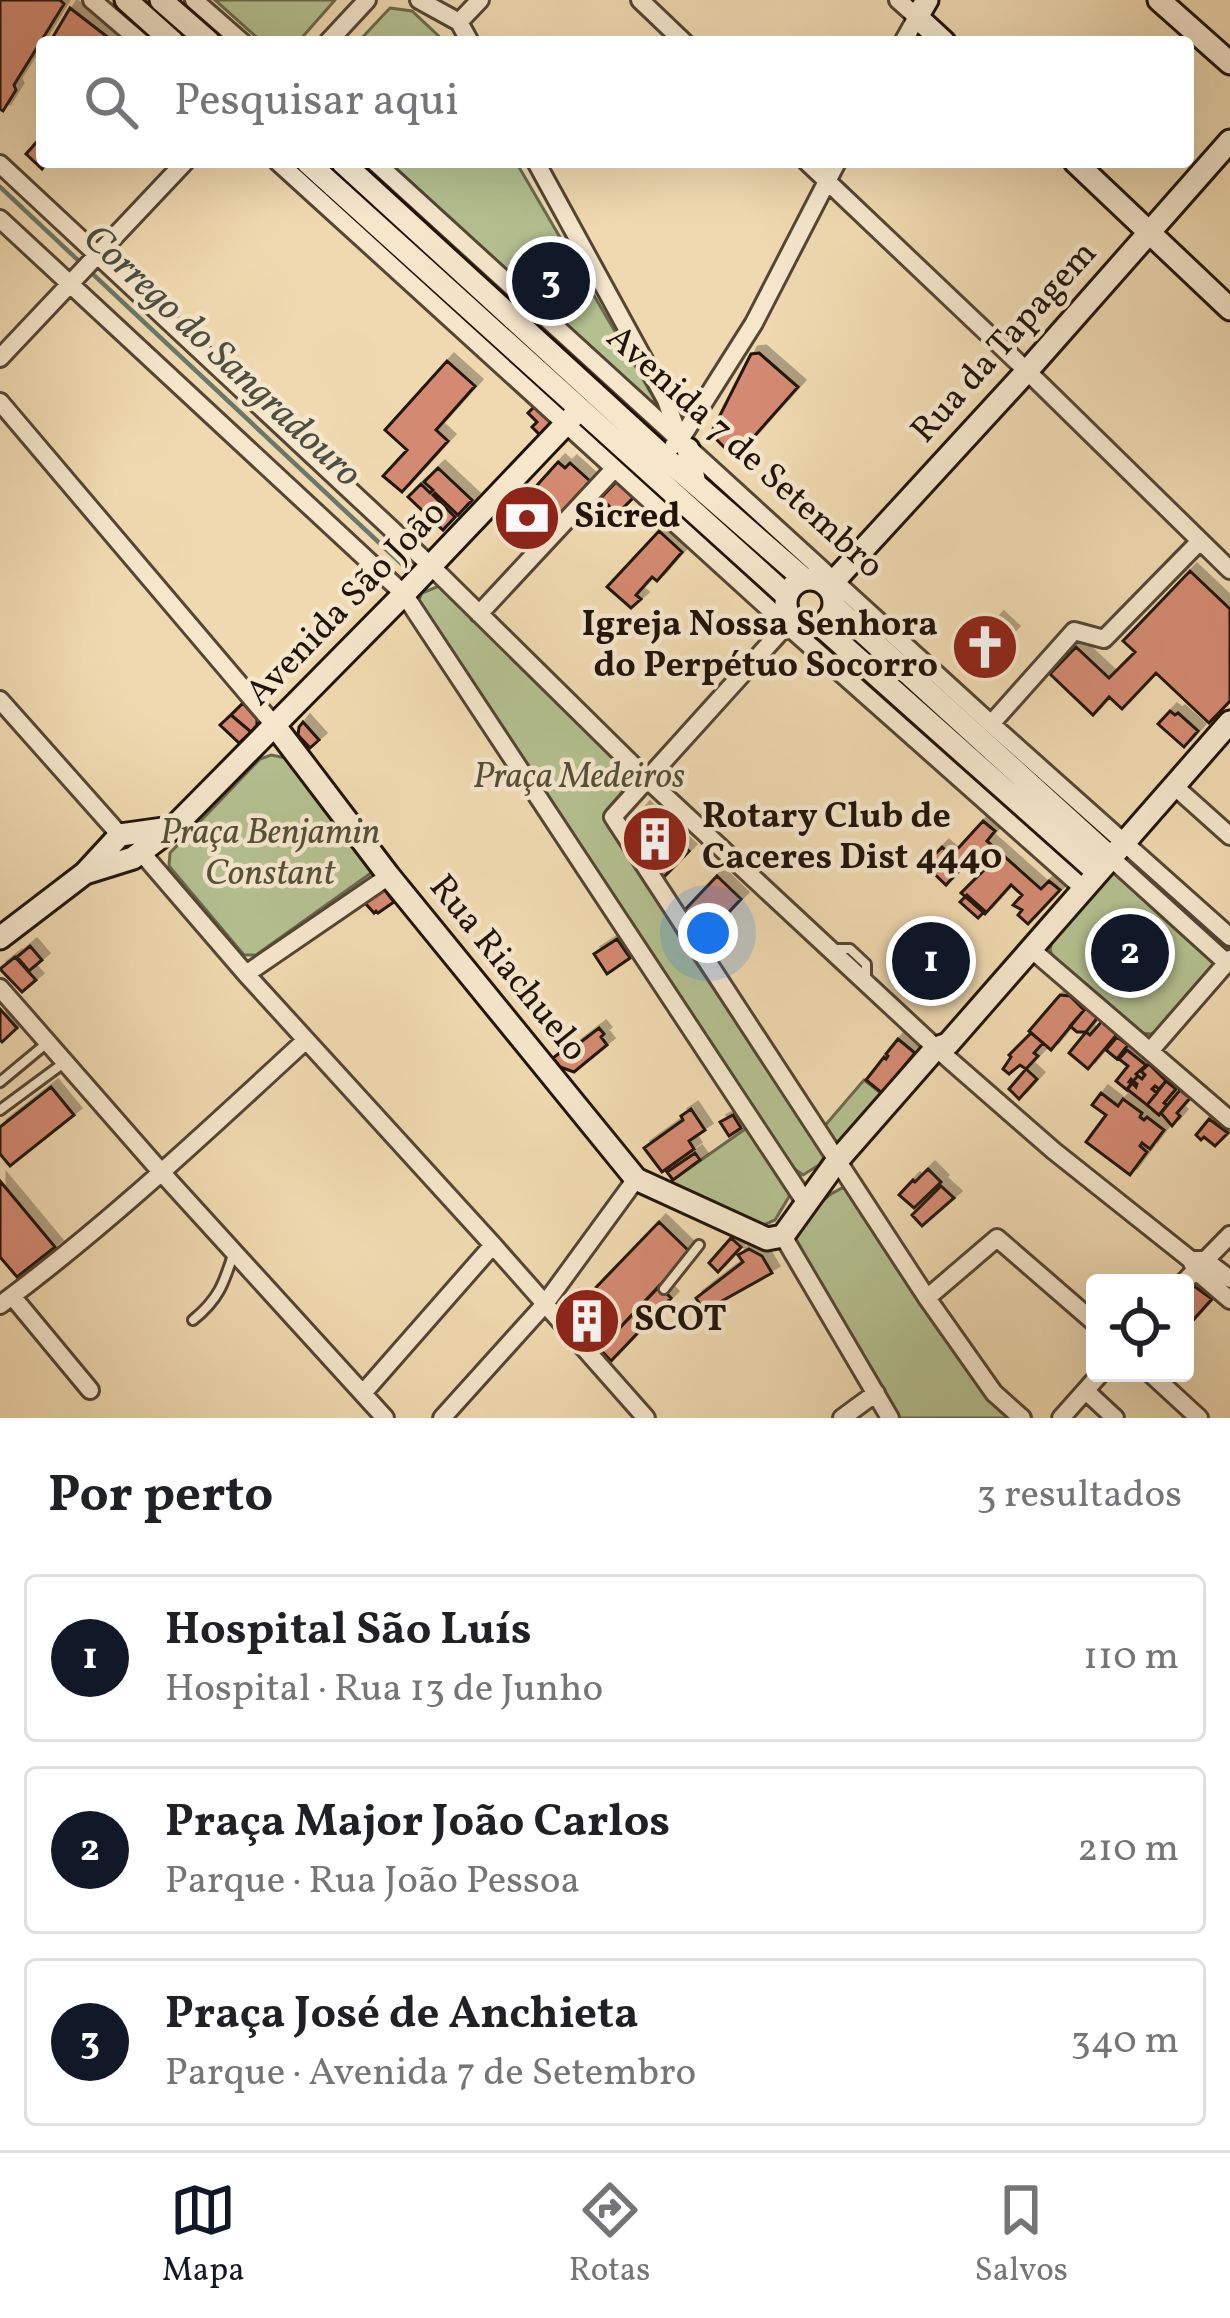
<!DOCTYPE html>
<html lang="pt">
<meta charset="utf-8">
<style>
body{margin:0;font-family:Vollkorn,serif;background:#f6f6f6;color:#202124}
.controls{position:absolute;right:36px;bottom:36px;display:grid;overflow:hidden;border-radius:12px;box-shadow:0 12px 48px #0002}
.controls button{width:108px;height:108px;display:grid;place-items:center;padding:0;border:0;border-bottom:3px solid #e0e0e0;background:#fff;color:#202124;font:60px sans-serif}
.you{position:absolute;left:708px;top:933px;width:42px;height:42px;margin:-30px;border:9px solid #fff;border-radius:50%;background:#1a73e8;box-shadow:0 0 0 18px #1a73e833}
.badge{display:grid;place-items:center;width:78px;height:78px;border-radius:50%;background:#111827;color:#fff;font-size:39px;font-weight:700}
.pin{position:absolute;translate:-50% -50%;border:6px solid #fff;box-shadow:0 3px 12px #0006}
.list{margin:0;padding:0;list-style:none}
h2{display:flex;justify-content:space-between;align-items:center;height:156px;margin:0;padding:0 48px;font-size:51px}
h2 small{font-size:39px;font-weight:400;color:#757577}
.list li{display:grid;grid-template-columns:78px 1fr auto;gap:36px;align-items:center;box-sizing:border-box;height:168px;margin:0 24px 24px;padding:0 24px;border:3px solid #e0e0e0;border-radius:12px}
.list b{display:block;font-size:45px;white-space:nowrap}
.list p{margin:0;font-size:39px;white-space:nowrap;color:#757577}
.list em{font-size:39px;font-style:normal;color:#757577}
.icon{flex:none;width:66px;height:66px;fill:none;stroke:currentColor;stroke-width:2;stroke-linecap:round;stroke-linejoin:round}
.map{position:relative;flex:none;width:1230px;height:1418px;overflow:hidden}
.search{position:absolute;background:#fff;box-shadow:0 12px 48px #0002;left:36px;right:36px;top:36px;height:132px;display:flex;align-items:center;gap:30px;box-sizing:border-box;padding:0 42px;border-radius:12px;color:#757577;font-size:45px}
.sheet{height:732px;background:#fff}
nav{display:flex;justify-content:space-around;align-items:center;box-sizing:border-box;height:168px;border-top:3px solid #e0e0e0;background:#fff;font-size:33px;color:#757577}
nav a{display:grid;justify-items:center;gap:6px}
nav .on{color:#111827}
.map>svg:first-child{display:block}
.green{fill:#b4c090;stroke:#6a6a4d;stroke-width:3}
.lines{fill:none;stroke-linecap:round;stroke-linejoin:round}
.stream{stroke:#69786a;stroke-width:4.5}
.building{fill:#d48a72;stroke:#20140a;stroke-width:3;filter:url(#shadow)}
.lane-casing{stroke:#544534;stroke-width:14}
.street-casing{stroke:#544534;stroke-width:22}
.secondary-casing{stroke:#20140a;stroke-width:27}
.lane{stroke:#f5e6cc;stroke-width:8}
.street{stroke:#f5e6cc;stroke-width:16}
.secondary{stroke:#f5e6cc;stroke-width:21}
.labels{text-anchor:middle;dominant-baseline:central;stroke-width:9;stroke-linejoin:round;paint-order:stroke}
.street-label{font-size:36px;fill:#20140a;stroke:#f5e6cc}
.poi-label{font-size:36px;font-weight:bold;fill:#20140a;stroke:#f5e6cc;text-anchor:start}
.park-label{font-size:36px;font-style:italic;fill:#545039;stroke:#f5e6cc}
.water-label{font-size:39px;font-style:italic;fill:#4b4e42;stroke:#f5e6cc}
</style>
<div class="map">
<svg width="1230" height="1418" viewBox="0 0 1230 1418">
<defs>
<filter id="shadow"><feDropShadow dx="7" dy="-7" stdDeviation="0" flood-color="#0004"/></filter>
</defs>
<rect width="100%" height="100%" fill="#f0d9b0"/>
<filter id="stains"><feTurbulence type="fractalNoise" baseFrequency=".00167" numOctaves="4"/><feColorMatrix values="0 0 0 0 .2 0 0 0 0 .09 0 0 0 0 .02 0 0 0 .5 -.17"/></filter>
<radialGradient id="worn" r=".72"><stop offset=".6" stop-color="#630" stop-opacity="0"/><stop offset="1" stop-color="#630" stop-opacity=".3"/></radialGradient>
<!-- green -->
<path class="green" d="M215 0H335L298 42H262Z
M390 8 412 11 445 42H358Z
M387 162H516L655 400 651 403Z
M439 586 632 775 634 778 606 811V815L686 948 826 1154 819 1165 803 1175 789 1165 418 602 422 593Z
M271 755 286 758 371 862V873L256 955H244L169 866 170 853 260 759Z
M1112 869 1214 961V966L1153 1034 1138 1033 1055 962 1050 950 1052 941Z
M864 1080 886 1097 842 1146H834L822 1129Z
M748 1127 790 1195 775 1220 761 1226 667 1184Z
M848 1186 1013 1418H897L796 1240C805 1218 825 1192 848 1186Z"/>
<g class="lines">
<!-- stream -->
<path class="stream" d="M0 187 405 567"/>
</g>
<!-- building -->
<path class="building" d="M0 0H60L64 4 14 85 16 90 3 111 0 109Z
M70 8 114 42H50Z
M42 136V162H47L42 169 26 154Z
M759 353 798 387 735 458 713 436V429L751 354Z
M447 361 475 386 436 430 448 441 402 492 383 476 407 450 385 430Z
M536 405 553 424 544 439 532 427 537 422 528 413Z
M558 462 565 468 570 463 590 481 539 537 512 513Z
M438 468 472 500 458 515 435 493 433 495 455 517 443 530 408 497 421 484 430 493 433 490 424 482Z
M617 481 634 497 617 514 601 498Z
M659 531 682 552 657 581 652 577 636 595 641 599 631 608 607 587Z
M1190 571 1230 609V701L1209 723 1156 673 1122 709 1109 697 1093 715 1050 674 1076 647 1109 678 1135 652 1123 641Z
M997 619 1012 633 973 676 958 662Z
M243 703 257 719V725L251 732 231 715Z
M1170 711 1175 715 1178 713 1198 731 1184 747 1158 724Z
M231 715 251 732 239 743 220 725Z
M303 722 319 740 310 748 298 735 299 727Z
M643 809 689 851 661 880 627 828Z
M983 821 995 831 987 841 1041 889 1049 881 1060 890 1028 924 1018 915 1022 910 1013 905 1022 895 1011 885 985 914 961 893 989 865 983 860 973 871 968 866 970 863 968 861 963 866 952 855Z
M942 847 963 866 946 885 925 865Z
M717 876 741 899 700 943 681 914Z
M384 889 394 902 378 913 376 911 374 913 365 903Z
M967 895 985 911 978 918 960 902Z
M617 939 630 958 607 974 594 954Z
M30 946 42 960 29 971 17 957Z
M15 957 36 980 22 992 0 969Z
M1060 995 1070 996 1084 1010 1051 1050 1029 1031Z
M1086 1008 1098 1017 1086 1032H1077L1070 1026Z
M0 1009 17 1028 2 1042 0 1040Z
M1103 1020 1118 1033 1088 1069 1069 1053 1086 1032 1090 1035Z
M599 1028 604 1034 601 1037 607 1045 574 1072 560 1067 553 1058 562 1051 564 1055Z
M1031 1033 1043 1043 1034 1053 1038 1056 1026 1069 1020 1065 1009 1074 1003 1069 1011 1057 1009 1055Z
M1117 1037 1128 1045 1117 1059 1106 1050Z
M898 1039 915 1053 882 1093 866 1080 884 1057 886 1059 888 1056 886 1054Z
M1127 1050 1146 1065 1136 1074 1138 1076 1133 1081 1131 1079 1129 1082 1132 1083 1127 1090 1116 1081 1128 1066 1119 1059Z
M1149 1064 1166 1081 1159 1089 1155 1086 1152 1089 1157 1093 1147 1105 1127 1089 1132 1083 1136 1087 1137 1084 1133 1081 1138 1076 1142 1079 1145 1075 1141 1071Z
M1026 1069 1037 1079 1019 1099 1009 1089Z
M1166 1081 1176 1089 1164 1103 1167 1105 1159 1115 1147 1105Z
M51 1087 74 1115 10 1166 0 1154V1127Z
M1180 1090 1190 1098 1177 1113 1180 1116 1172 1126 1161 1113Z
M1101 1093 1118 1106 1123 1099 1142 1113 1140 1117 1144 1120 1147 1117 1164 1130 1150 1149 1142 1143 1140 1146 1147 1152 1130 1175 1086 1142 1106 1115 1092 1105Z
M691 1109 705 1130 689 1141 694 1149 662 1172 644 1148 683 1120 681 1116Z
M733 1115 741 1128 729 1136 720 1122Z
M1209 1119 1228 1133 1215 1146 1204 1137 1201 1140 1196 1135Z
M695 1153 700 1160 673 1180 667 1172Z
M928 1169 941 1182 914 1208 899 1195 913 1180 915 1182Z
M0 1181 55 1247 17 1277 0 1257Z
M941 1186 954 1198 922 1226 912 1215Z
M659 1222 691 1253 613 1335 581 1303Z
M731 1238 741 1247 718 1272 709 1263Z
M749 1249 762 1256 772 1273 704 1311 696 1298 743 1262 738 1255Z
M659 1286 671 1298 611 1361 562 1308 572 1296 613 1335Z
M1194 1286 1212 1299 1185 1329V1295Z"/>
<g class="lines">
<defs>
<path id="lane" d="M833 949H850L866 964V982
M0 1082 47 1043
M0 1110 65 1062
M664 1289 699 1245
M193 1320C219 1299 224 1283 234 1252"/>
<path id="street" d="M92 0 141 42
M194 0 242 42
M419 0 459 22
M640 0 684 42
M898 0 917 17 903 42
M459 22 480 0
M459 22 470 42
M328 42 367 0
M278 162 788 626 1083 888
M375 162 991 724 1230 937
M536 162 666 400 679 438
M807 162 1027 371 1230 570
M0 164 431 566 649 781 936 1048 1054 1151 1191 1260
M0 219 404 594 806 1203
M0 358 185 162
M0 402 275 726
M673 446 680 440 754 323 837 162
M479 614 614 469
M792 619 613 817 927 1298 994 1393 1022 1418
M0 700 120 835
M991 724 1074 631 1104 639 1200 541
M1173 785 1230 836
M141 852 246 974 493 1245 646 1418
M1110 857 1227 963
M1031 949 1230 1120
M246 974 389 876
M0 988 162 1173 385 1418
M1150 1051 1230 959
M783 1236 890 1418
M1230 1279 1205 1260H1191L1195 1270 1230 1300
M1183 1283 1230 1235
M12 1296 90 1390
M927 1298 997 1238 1095 1323
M0 1305C109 1224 206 1132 306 1040
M1150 1373 1199 1418
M1086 1391 1115 1418
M364 1392 493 1245
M442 1418 544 1305 636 1179
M842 1418 876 1393
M1061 1418 1101 1373"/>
<path id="secondary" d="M126 0 173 42
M161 0 209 42
M927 0 917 17 944 42
M1159 0 1230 63
M307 162 787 596
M342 162 662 455 804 579
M1075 162 1230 309
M688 449 695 484
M786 603a24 24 0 1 1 48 0a24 24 0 1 1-48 0Z
M826 585 835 580 1027 371 1230 141
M834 606 1110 857
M820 625 1097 872
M275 726 389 876 636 1179 767 1239 783 1236 837 1161 936 1048 948 1044 1230 722
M85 873 133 858 173 828 404 594 579 410
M0 938 85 873 120 835 170 828"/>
</defs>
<!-- lane casing -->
<use href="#lane" class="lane-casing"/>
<!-- street casing -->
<use href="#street" class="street-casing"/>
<!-- secondary casing -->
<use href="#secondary" class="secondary-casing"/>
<!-- lane -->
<use href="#lane" class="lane"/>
<!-- street -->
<use href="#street" class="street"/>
<!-- secondary -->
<use href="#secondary" class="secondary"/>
</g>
<!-- icons -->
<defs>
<symbol id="bank-disc" viewBox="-11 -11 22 22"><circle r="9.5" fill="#8f2418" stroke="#f5e6cc"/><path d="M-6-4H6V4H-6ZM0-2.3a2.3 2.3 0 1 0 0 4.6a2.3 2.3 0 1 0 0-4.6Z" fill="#fff"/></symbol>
<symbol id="church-disc" viewBox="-11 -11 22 22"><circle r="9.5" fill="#8f2418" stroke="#f5e6cc"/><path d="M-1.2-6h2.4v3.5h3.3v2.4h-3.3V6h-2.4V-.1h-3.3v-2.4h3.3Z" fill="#fff"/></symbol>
<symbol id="building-disc" viewBox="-11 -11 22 22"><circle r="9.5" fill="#8f2418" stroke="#f5e6cc"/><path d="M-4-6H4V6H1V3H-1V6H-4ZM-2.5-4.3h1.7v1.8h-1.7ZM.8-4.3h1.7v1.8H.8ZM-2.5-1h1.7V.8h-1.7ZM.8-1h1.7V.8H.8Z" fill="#fff"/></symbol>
</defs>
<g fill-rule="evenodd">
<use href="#bank-disc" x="489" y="480" width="76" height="76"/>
<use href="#church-disc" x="947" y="609" width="76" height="76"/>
<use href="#building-disc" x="617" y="801" width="76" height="76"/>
<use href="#building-disc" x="549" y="1283" width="76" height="76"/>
</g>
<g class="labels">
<!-- street labels -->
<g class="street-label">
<text transform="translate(1005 343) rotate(-48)">Rua da Tapagem</text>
<text transform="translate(744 453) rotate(42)">Avenida 7 de Setembro</text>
<text transform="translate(347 604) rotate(-46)">Avenida São João</text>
<text transform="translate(507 969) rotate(51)">Rua Riachuelo</text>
</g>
<!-- poi labels -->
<g class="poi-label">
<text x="574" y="518">Sicred</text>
<text x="938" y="626" text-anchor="end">Igreja Nossa Senhora<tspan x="938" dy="41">do Perpétuo Socorro</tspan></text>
<text x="702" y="818">Rotary Club de<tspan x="702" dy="41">Caceres Dist 4440</tspan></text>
<text x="634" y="1321">SCOT</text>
</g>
<!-- park labels -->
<g class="park-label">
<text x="579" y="778">Praça Medeiros</text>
<text x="270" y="834">Praça Benjamin<tspan x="270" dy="41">Constant</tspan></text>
</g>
<!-- water labels -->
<g class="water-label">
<text transform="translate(221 357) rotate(43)">Corrego do Sangradouro</text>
</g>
</g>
<rect width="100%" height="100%" filter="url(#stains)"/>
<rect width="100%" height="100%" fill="url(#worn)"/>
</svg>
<div class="controls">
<button><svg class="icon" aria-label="locate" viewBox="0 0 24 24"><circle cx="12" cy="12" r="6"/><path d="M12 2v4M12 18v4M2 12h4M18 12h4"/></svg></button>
</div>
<div class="you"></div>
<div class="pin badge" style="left:931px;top:961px">1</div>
<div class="pin badge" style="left:1130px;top:953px">2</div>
<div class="pin badge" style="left:551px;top:281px">3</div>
<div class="search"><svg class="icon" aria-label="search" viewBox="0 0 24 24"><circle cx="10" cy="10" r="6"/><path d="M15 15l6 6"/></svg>Pesquisar aqui</div>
</div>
<section class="sheet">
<h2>Por perto<small>3 resultados</small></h2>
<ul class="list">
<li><span class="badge">1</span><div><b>Hospital São Luís</b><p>Hospital · Rua 13 de Junho</p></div><em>110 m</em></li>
<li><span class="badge">2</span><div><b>Praça Major João Carlos</b><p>Parque · Rua João Pessoa</p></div><em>210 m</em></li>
<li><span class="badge">3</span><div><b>Praça José de Anchieta</b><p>Parque · Avenida 7 de Setembro</p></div><em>340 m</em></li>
</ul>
</section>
<nav>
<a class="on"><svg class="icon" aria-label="map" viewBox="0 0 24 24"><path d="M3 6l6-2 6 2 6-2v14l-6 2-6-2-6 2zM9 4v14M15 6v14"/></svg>Mapa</a>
<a><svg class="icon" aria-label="directions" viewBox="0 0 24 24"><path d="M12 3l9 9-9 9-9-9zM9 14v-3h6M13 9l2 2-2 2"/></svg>Rotas</a>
<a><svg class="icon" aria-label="saved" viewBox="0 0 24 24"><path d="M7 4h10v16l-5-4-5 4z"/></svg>Salvos</a>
</nav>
